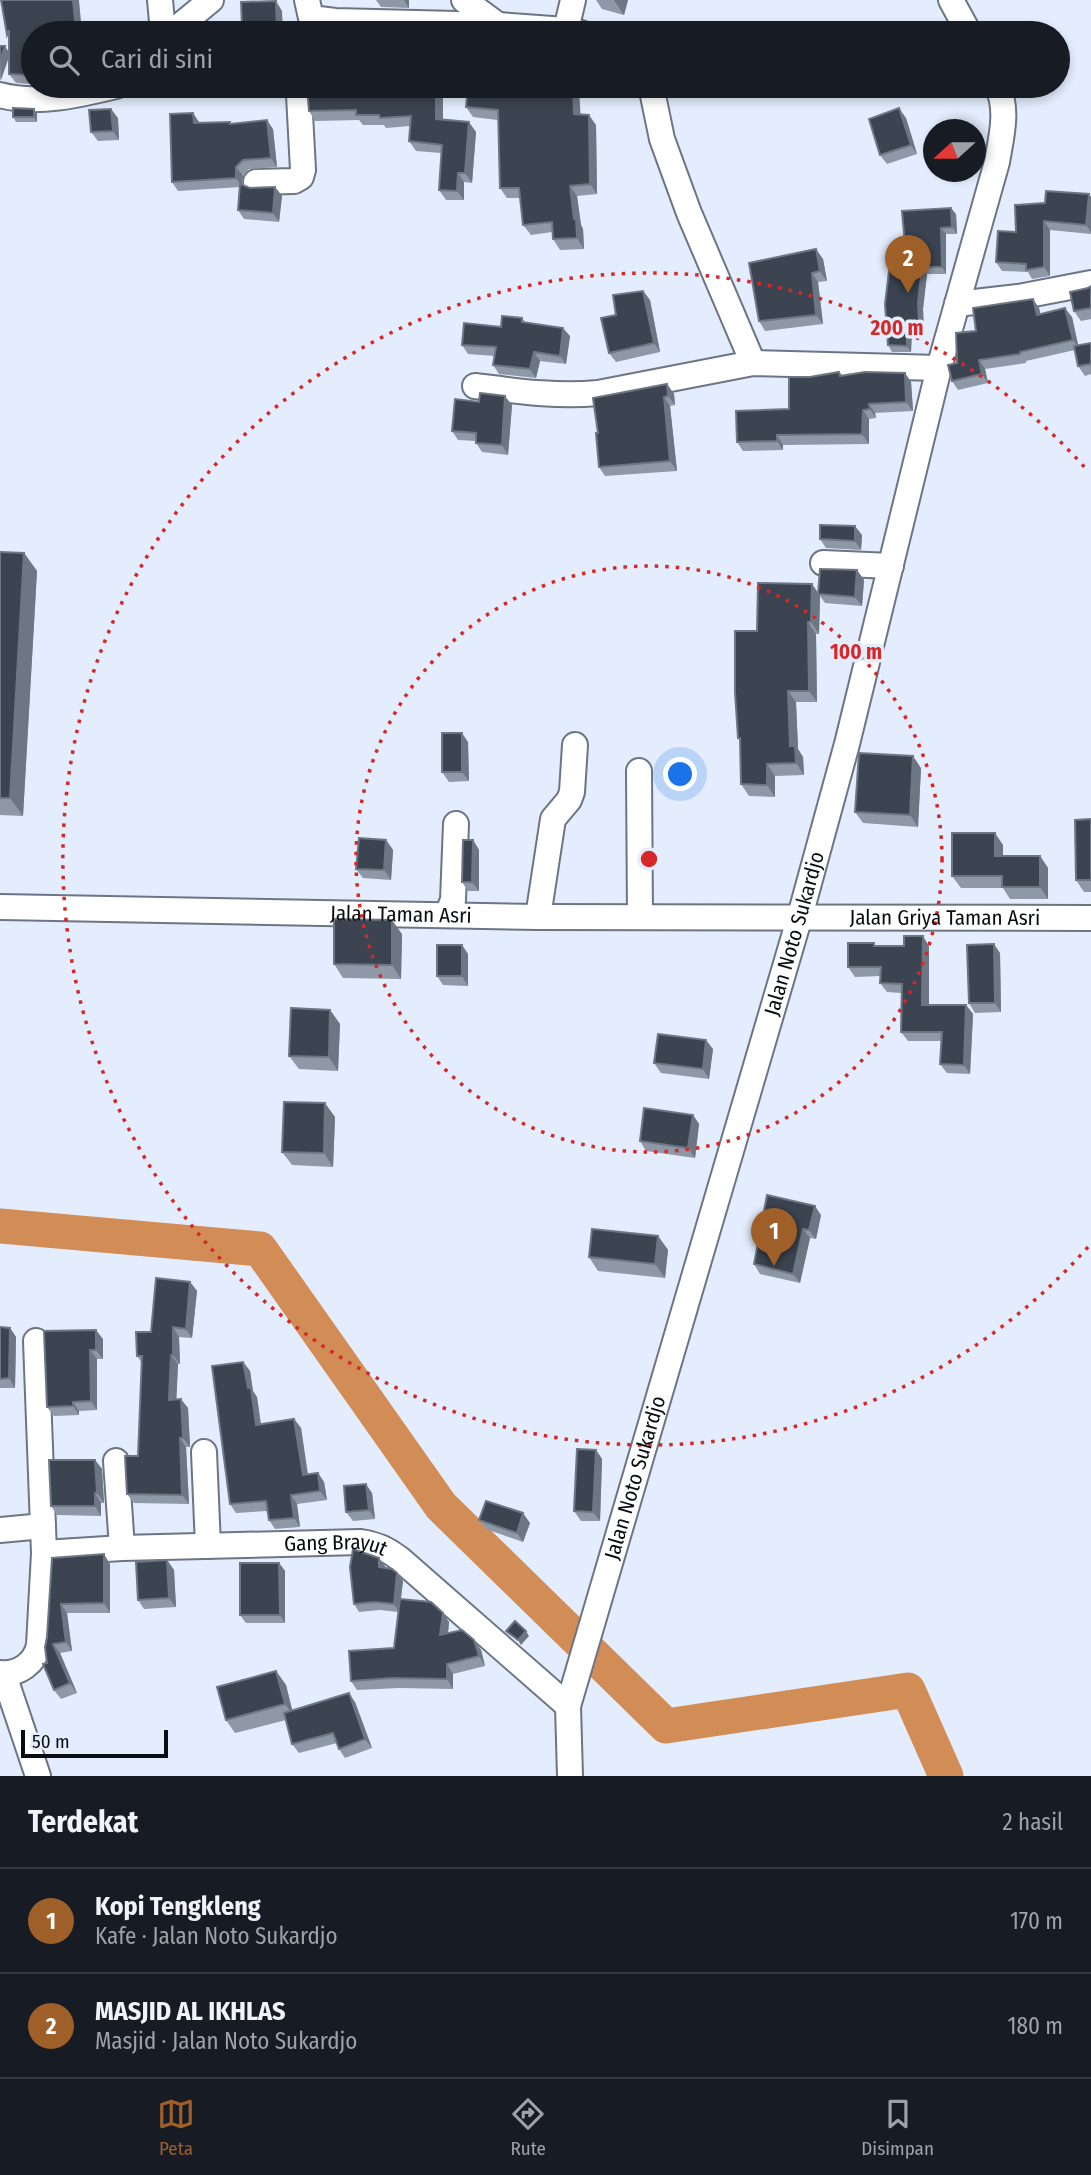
<!DOCTYPE html>
<html lang="id">
<meta charset="utf-8">
<style>
body{margin:0;font-family:"Fira Sans Condensed",sans-serif;background:#242831;color:#f1f3f6}
.compass{position:absolute;left:923px;top:119px;width:63px;height:63px;border-radius:50%;background:#171b24;box-shadow:0 4px 10px #0003;rotate:249deg}
.scale{position:absolute;left:21px;bottom:18px;width:147px;box-sizing:border-box;padding-left:7px;border:4px solid #090c11;border-top:0;font-size:19px;line-height:24px;white-space:nowrap;color:#090c11;-webkit-text-stroke:5px #e3edfd;paint-order:stroke}
.you{position:absolute;left:681px;top:775px;width:24px;height:24px;margin:-18px;border:5px solid #fff;border-radius:50%;background:#1a73e8;box-shadow:0 0 0 10px #1a73e833}
.badge{display:grid;place-items:center;width:46px;height:46px;border-radius:50%;background:#9f5f28;color:#fff;font-size:23px;font-weight:700}
.pin{position:absolute;translate:-50% -58px;filter:drop-shadow(0 2px 4px #0008)}
.pin::after{content:'';position:absolute;top:37px;width:24px;height:21px;background:inherit;clip-path:polygon(0 0,100% 0,50% 100%)}
.list{margin:0;padding:0;list-style:none}
h2{display:flex;justify-content:space-between;align-items:center;height:91px;margin:0;padding:0 28px;font-size:30px}
h2 small{font-size:23px;font-weight:400;color:#9ea1a6}
.list li{display:grid;grid-template-columns:46px 1fr auto;gap:21px;align-items:center;box-sizing:border-box;height:105px;padding:0 28px;border-top:2px solid #363941}
.list b{display:block;font-size:26px;white-space:nowrap}
.list p{margin:0;font-size:23px;white-space:nowrap;color:#9ea1a6}
.list em{font-size:23px;font-style:normal;color:#9ea1a6}
.icon{flex:none;width:38px;height:38px;fill:none;stroke:currentColor;stroke-width:2;stroke-linecap:round;stroke-linejoin:round}
.map{position:relative;flex:none;width:1091px;height:1776px;overflow:hidden}
.search{position:absolute;background:#171b24;box-shadow:0 4px 10px #0003;left:21px;right:21px;top:21px;height:77px;display:flex;align-items:center;gap:18px;box-sizing:border-box;padding:0 24px;border-radius:38px;color:#9ea1a6;font-size:26px}
.sheet{height:301px;background:#171b24}
nav{display:flex;justify-content:space-around;align-items:center;box-sizing:border-box;height:98px;border-top:2px solid #363941;background:#171b24;font-size:19px;color:#9ea1a6}
nav a{display:grid;justify-items:center;gap:4px}
nav .on{color:#9f5f28}
.map>svg:first-child{display:block}
.lines{fill:none;stroke-linecap:round;stroke-linejoin:round}
.river{stroke:#d28c55;stroke-width:35}
.minor-casing{stroke:#6c7583;stroke-width:28}
.minor{stroke:#fff;stroke-width:24}
.wall{fill:#8f98a6}
.shaded-wall{fill:#6d7784}
.building{fill:#3b4450;stroke:#6d7784;stroke-width:2}
.ring{fill:none;stroke:#d62828;stroke-width:3.5;stroke-dasharray:3.5 7}
.labels{text-anchor:middle;dominant-baseline:central;stroke-width:7;stroke-linejoin:round;paint-order:stroke}
.street-label{font-size:21px;fill:#090c11;stroke:#e3edfd}
.centre{fill:#d62828;stroke:#e3edfd;stroke-width:3.5}
.ring-label{font-size:21px;text-anchor:middle;font-weight:bold;fill:#d62828;stroke:#e3edfd;stroke-width:7;stroke-linejoin:round;paint-order:stroke}
</style>
<div class="map">
<svg width="1091" height="1776" viewBox="0 0 1091 1776">
<rect width="100%" height="100%" fill="#e3edfd"/>
<g class="lines">
<!-- river -->
<path class="river" d="M0 1226 260 1249 441 1506 666 1726 908 1690 946 1776"/>
<defs>
<g id="minor">
<path d="M160 0 163 33"/>
<path d="M307 0 311 18 335 21 498 25 566 30 581 33"/>
<path d="M464 0 498 25"/>
<path d="M951 0 969 33"/>
<path d="M566 30 573 0"/>
<path d="M171 33 211 0"/>
<path d="M651 86 662 139 689 213 753 363"/>
<path d="M0 95C37 105 79 95 116 86"/>
<path d="M256 182 294 181 301 177 303 170 299 95 303 86"/>
<path d="M957 304 1018 297 1091 283"/>
<path d="M475 386C516 391 556 397 598 393L753 363 939 368"/>
<path d="M823 563 891 566"/>
<path d="M639 771 640 917"/>
<path id="s1" d="M0 907 538 917 1091 918"/>
<path d="M447 915 453 900 456 824"/>
<path d="M538 917 553 819 569 800 572 792 575 745"/>
<path d="M204 1452 208 1546"/>
<path d="M116 1461 122 1548"/>
<path d="M0 1530 43 1526"/>
<path id="s2" d="M44 1553 122 1548 360 1542C376 1544 387 1549 400 1559L568 1706"/>
<path d="M0 1673C19 1675 35 1663 39 1645L44 1553 36 1341"/>
<path d="M6 1674 8 1687 38 1776"/>
<path id="s3" d="M570 1776 568 1706 800 916 847 744 939 368 997 162C1001 138 1009 109 997 86"/>
</g>
</defs>
<!-- minor casing -->
<use href="#minor" class="minor-casing"/>
<!-- minor -->
<use href="#minor" class="minor"/>
</g>
<!-- wall -->
<path class="wall" d="M376 0H409V8L381 7Z
M596 0H628L624 15 602 9Z
M87 29 90 33H33V61H31V84L16 83 9 74V56L0 81V46L9 53V37L7 35Z
M443 86V120L476 132 472 183 464 182V200H446L439 190 441 153 416 151 409 141 410 126 386 128 384 125H363L359 120 315 121 309 111Z
M468 86H578L580 114 596 125 597 194 577 196 581 225 583 229 584 249 560 250 553 239 552 232 531 235 523 225 520 198H507L500 188 498 120 473 117 466 107Z
M34 109 37 114V122H16L13 117Z
M193 113 199 123 231 124 273 129 277 167 249 169 243 176V185L250 188 275 187 282 196 279 222 244 219 238 210 240 187 178 191 172 182Z
M118 118 119 140 98 141 91 132Z
M906 118 917 154 887 164 880 155Z
M1089 194 1091 197V234L1050 230V276L1032 279 1028 272 1002 271 996 262 1016 232 1045 203Z
M956 214 957 234H946V274H927L923 309 924 331H912L911 352H892L888 345 904 272 905 245Z
M823 259 827 281 818 282 823 324 765 331 759 321Z
M1091 286V319L1081 321 1074 311 1088 288Z
M643 291 650 300 660 352 616 362 609 353 616 315Z
M1039 308 1040 314 1072 317 1078 345 1091 343V374L1085 376 1078 366 1075 350 1026 361V363L985 369 988 383 958 390 952 381 957 363 976 331Z
M522 318 526 323 570 336 566 364 540 361 536 378 499 374 493 365 495 356 468 354 462 345Z
M839 372 842 375 905 373 911 382 913 411 875 413 876 418 869 419V444L783 445V450L743 451 737 442 789 409 810 377Z
M667 384 674 394 675 405 670 406 677 471 605 476 599 467 598 433Z
M512 405 508 455 482 452 476 443V441L458 440 452 431Z
M862 535 861 550 826 548 820 539Z
M0 552 24 553 37 571 23 816 0 815Z
M857 570 864 580 862 606 825 603 820 596 819 634H816L817 702H796L798 749 803 757 804 775 775 776V797L749 796 741 784 740 742 738 738 757 631 812 584 818 593Z
M468 742 469 781 449 782 442 772Z
M921 768 918 827 863 823 855 812Z
M1091 819V892H1084L1076 880Z
M386 840 393 850 391 880 363 878 356 869Z
M473 840 479 850V891H468L462 882Z
M1003 845V856H1040L1048 868V899H1010L1003 888H961L952 876Z
M402 934 401 979 343 978 334 964Z
M874 943 876 946H929V1005H966L973 1014 970 1074 947 1073 940 1064 941 1041H908L901 1032V993L887 992 880 983 881 976 855 977 848 967Z
M462 945 468 954V986L443 985 437 976Z
M1000 953 1001 1012 975 1013 969 1003Z
M330 1010 340 1024 338 1071 299 1069 289 1056Z
M713 1049 709 1079 661 1073 654 1063Z
M693 1115 699 1124 695 1158 646 1151 640 1141Z
M335 1117 333 1167 292 1165 282 1152Z
M821 1215 816 1239 810 1238 800 1283 760 1274 754 1264Z
M658 1236 668 1250 665 1278 598 1271 589 1257Z
M190 1282 197 1291 192 1338 179 1337 180 1364H178L176 1399 188 1408 190 1447H186L189 1504 134 1503 127 1494 138 1456 142 1363 137 1356Z
M0 1327 10 1328 16 1337 15 1388H0Z
M44 1331 103 1339V1359H97V1410L79 1411V1415L54 1416 47 1407Z
M243 1362 250 1371 253 1391 257 1397 261 1424 294 1419 301 1428 308 1474 318 1473 324 1482 327 1500 297 1504 300 1527 275 1529 269 1520 267 1511 236 1513 230 1504Z
M596 1450 602 1459 600 1521H581L574 1511Z
M95 1460 102 1469 104 1503H101V1516L57 1515 51 1506Z
M372 1493 375 1519 353 1521 346 1512Z
M479 1520 530 1523 523 1542 486 1529Z
M52 1558 110 1564V1613H67L72 1651 60 1653 77 1693 61 1699 54 1690 47 1663Z
M167 1560 174 1570 176 1607 144 1609 138 1600Z
M279 1563 285 1571V1623H246L240 1615Z
M385 1566V1568L397 1573 403 1581 401 1599 449 1622 448 1633 474 1640 481 1650 485 1666 453 1674V1689L399 1688 357 1690 351 1681 394 1648 398 1612 380 1610 359 1612 354 1604Z
M276 1671 286 1685 292 1710 355 1702 372 1748 345 1758 339 1749 337 1743 299 1753 292 1744 286 1720 235 1733 226 1720Z"/>
<!-- shaded-wall -->
<path class="shaded-wall" d="M73 0H79L82 33 76 30Z
M404 0H409V8Z
M614 0H628L624 15Z
M276 1 282 11 283 33H277Z
M5 46 10 54 1 80 0 60Z
M25 52 31 61V84L25 75Z
M436 86H443V129L436 119Z
M573 86H578L579 87 581 124 574 114Z
M899 108 906 118 917 154 911 145Z
M34 109 37 114V122L34 117Z
M111 109 118 118 119 140 113 131Z
M193 113 199 122 200 132 194 123Z
M589 115 596 125 597 194 590 184Z
M267 120 273 129 277 167 271 158Z
M469 122 476 132 472 183 465 173Z
M236 167 243 176 242 187 236 178Z
M458 173 464 182V200L457 191Z
M570 186 577 196 581 225 583 229 584 249 577 238Z
M275 187 282 196 279 222 273 213Z
M1089 194 1091 197V232L1086 225Z
M951 208 956 214 957 234 952 227Z
M1044 221 1050 230V276L1044 267Z
M941 228 946 234V274L942 267Z
M816 249 823 259 827 281 820 271Z
M922 267 927 274 923 309 924 331 919 324 918 303Z
M812 273 818 282 823 324 816 315Z
M643 291 650 300 660 352 654 343Z
M1033 299 1039 308 1043 324 1037 315Z
M1065 308 1072 317 1079 349 1073 340Z
M907 325 912 331 911 352 907 346Z
M563 328 570 336 566 364 560 356Z
M534 352 540 361 536 378 530 369Z
M979 360 985 369 988 383 982 374Z
M905 373 911 382 913 411 906 402Z
M667 384 674 394 675 405 668 396Z
M505 396 512 405 508 455 502 445Z
M664 397 670 406 677 471 670 461Z
M869 404 875 413 876 418 870 409Z
M863 410 869 419V444L862 434Z
M777 435 783 445V450L777 441Z
M855 526 862 535 861 550 855 541Z
M24 553 37 571 23 816 10 798Z
M857 570 864 580 862 606 855 597Z
M812 584 820 596 819 634 811 622Z
M808 622 816 634 817 702 809 691Z
M788 691 796 702 798 749 803 757 804 775 796 763 790 746Z
M462 733 468 742 469 781 462 772Z
M913 756 921 768 918 827 910 815Z
M767 764 775 776V797L767 785Z
M995 833 1003 845V868L995 856Z
M386 840 393 850 391 880 384 870Z
M473 840 479 850V891L472 882Z
M1040 856 1048 868V899L1040 887Z
M392 920 402 934 401 979 392 965Z
M923 936 929 946V1014L922 1005Z
M994 944 1000 953 1001 1012 995 1003Z
M462 945 468 954V986L462 976Z
M966 1005 973 1014 970 1074 964 1065Z
M330 1010 340 1024 338 1071 329 1057Z
M706 1040 713 1049 709 1079 703 1069Z
M325 1103 335 1117 333 1167 324 1153Z
M693 1115 699 1124 695 1158 688 1148Z
M815 1206 821 1215 816 1239 809 1230Z
M803 1229 810 1238 800 1283 793 1274Z
M658 1236 668 1250 665 1278 655 1264Z
M190 1282 197 1291 192 1338 186 1329Z
M173 1327 179 1337 180 1364 173 1355Z
M10 1328 16 1337 15 1388 9 1378Z
M96 1330 103 1339V1359L96 1350Z
M90 1350 97 1359V1410L91 1401Z
M171 1355 178 1364 176 1409 169 1400Z
M243 1362 250 1371 253 1391 257 1397 262 1434 256 1425 248 1388Z
M181 1399 188 1408 190 1447 183 1438Z
M73 1402 79 1411V1415L73 1406Z
M294 1419 301 1428 309 1484 303 1475Z
M180 1438 186 1447 189 1504 182 1495Z
M596 1450 602 1459 600 1521 593 1512Z
M95 1460 102 1469 104 1503 97 1493Z
M318 1473 324 1482 327 1500 320 1491Z
M366 1484 372 1493 375 1519 369 1510Z
M95 1493 101 1503V1516L95 1506Z
M291 1495 297 1504 300 1527 294 1518Z
M523 1513 530 1523 523 1542 517 1533Z
M104 1554 110 1564V1613L104 1603Z
M379 1558 385 1566 384 1575 379 1567Z
M167 1560 174 1570 176 1607 169 1598Z
M279 1563 285 1571V1623L280 1615Z
M397 1573 403 1581 399 1612 394 1604Z
M61 1604 67 1613 72 1651 66 1642Z
M443 1613 449 1622 447 1644 440 1635Z
M526 1631 529 1636 521 1645 518 1640Z
M474 1640 481 1650 485 1666 479 1656Z
M53 1644 60 1653 77 1693 70 1683Z
M447 1664 453 1674V1689L447 1679Z
M276 1671 286 1685 294 1717 285 1704Z
M349 1693 355 1702 372 1748 365 1739Z"/>
<!-- building -->
<path class="building" d="M1 0H73L76 30 87 29 88 33H33V52H25V75L9 74V30L7 35Z
M276 1 277 33H238L237 27 242 26 241 2Z
M313 27 402 28V31L437 32V33H313Z
M0 46H5L0 60Z
M329 86H436V119L469 122 465 173H458L457 191 439 190 442 145 409 141 411 116 380 118 379 115H356V110L309 111 307 88Z
M468 86H573L574 114 589 115 590 184 570 186 574 219H576L577 238 553 239 552 222 523 225 519 188H500L498 110 466 107Z
M13 108 34 109V117H13Z
M899 108 911 145 880 155 869 119Z
M111 109 113 131 91 132 89 110Z
M193 113 194 123 230 122V124L267 120 271 158 243 160 236 167V178L172 182 170 114Z
M240 184 250 188 275 187 273 213 238 210Z
M1046 191 1089 194 1086 225 1044 221V267L1026 270V264L996 262 998 231 1016 232 1015 205 1045 203Z
M951 208 952 227 941 228 942 267H922L918 303 919 324 907 325V346L888 345 885 304 889 271 904 272 905 245 902 211Z
M816 249 820 271 812 273 816 315 759 321 749 263Z
M1091 286V308L1074 311 1070 292 1088 288Z
M643 291 654 343 609 353 601 318 616 315 613 295Z
M1033 299 1037 315 1065 308 1073 340 1020 352V354L979 360 982 374 952 381 948 365 957 363 956 333 976 331 973 308Z
M502 316 522 318V322L563 328 560 356 534 352 530 369 493 365 496 347 462 345 464 323 501 327Z
M1091 343V364L1078 366 1074 346Z
M839 372 840 376 865 372 905 373 906 402 869 404 870 409 863 410 862 434 777 435V441L737 442 736 411 789 409V377H810Z
M667 384 668 396 664 397 670 461 599 467 596 433H598L593 398Z
M480 393 505 396 502 445 476 443V433L452 431 455 399 479 402Z
M820 525 855 526V541L820 539Z
M0 552 24 553 10 798H0Z
M820 569 857 570 855 597 818 594Z
M758 583 812 584 811 622H808L809 691H788L790 746H795L796 763 767 764V785L741 784 740 738H738L735 692V631H757Z
M442 733H462V772H442Z
M859 753 913 756 910 815 855 812Z
M1091 819V880H1076L1075 820Z
M952 833H995V856H1040V887H1002V876H952Z
M359 838 386 840 384 870 356 869Z
M463 840H473L472 882H462Z
M334 919 392 920V965L334 964Z
M904 936H923L922 1005H966L964 1065 940 1064 942 1032H901L902 984 880 983 881 967H848V943H874V946H904Z
M994 944 995 1003H969L967 945Z
M437 945H462V976H437Z
M291 1008 330 1010 329 1057 289 1056Z
M658 1034 706 1040 703 1069 654 1063Z
M284 1102 325 1103 324 1153 282 1152Z
M644 1108 693 1115 688 1148 640 1141Z
M767 1195 815 1206 809 1230 803 1229 793 1274 754 1264Z
M592 1229 658 1236 655 1264 589 1257Z
M156 1278 190 1282 186 1329 173 1327V1355H171L169 1400 181 1399 183 1438H180L182 1495 127 1494 125 1456H138L142 1356H137L136 1332H151Z
M0 1327 10 1328 9 1378 0 1379Z
M96 1330V1350H90L91 1401 73 1402V1406L47 1407 44 1331Z
M243 1362 248 1388H251L256 1425 294 1419 303 1475 318 1473 320 1491 291 1495 294 1518 269 1520 266 1501 230 1504 212 1366Z
M577 1449 596 1450 593 1512 574 1511Z
M49 1460H95L97 1493H95V1506H51Z
M366 1484 369 1510 346 1512 344 1486Z
M486 1501 523 1513 517 1533 479 1520Z
M353 1549 379 1558V1567L392 1569 397 1573 394 1604 375 1602 354 1604 350 1567Z
M104 1554V1603L61 1604 66 1642 53 1644 70 1683 54 1690 43 1664 47 1663 45 1647 47 1637 52 1558Z
M167 1560 169 1598 138 1600 136 1562Z
M240 1563H279L280 1615H240Z
M400 1599 431 1602 443 1613 440 1635 462 1630 474 1640 479 1656 447 1664V1679L392 1678 351 1681 349 1651 394 1648Z
M515 1621 526 1631 518 1640 506 1631Z
M276 1671 285 1704 226 1720 217 1687Z
M349 1693 365 1739 339 1749 333 1733 292 1744 284 1713Z"/>
<!-- distance rings -->
<g class="ring">
<circle cx="649" cy="859" r="293"/>
<path d="M1088 1247A586 586 0 1 1 1088 471"/>
</g>
<g class="labels">
<!-- street labels -->
<g class="street-label">
<text stroke="none"><textPath href="#s1" startOffset="401">Jalan Taman Asri</textPath></text>
<text stroke="none"><textPath href="#s1" startOffset="945">Jalan Griya Taman Asri</textPath></text>
<text stroke="none"><textPath href="#s3" startOffset="875">Jalan Noto Sukardjo</textPath></text>
<text stroke="none"><textPath href="#s3" startOffset="308">Jalan Noto Sukardjo</textPath></text>
<text stroke="none"><textPath href="#s2" startOffset="292">Gang Brayut</textPath></text>
</g>
</g>
<circle cx="649" cy="859" r="10" class="centre"/>
<g class="ring-label">
<text x="897" y="335">200 m</text>
<text x="856" y="659">100 m</text>
</g>
</svg>
<svg class="compass" viewBox="-18 -18 36 36"><path d="M0-13l5 13h-10z" fill="#e53935"/><path d="M0 13l5-13h-10z" fill="#9ea1a6"/></svg>
<div class="scale">50 m</div>
<div class="you"></div>
<div class="pin badge" style="left:774px;top:1266px">1</div>
<div class="pin badge" style="left:908px;top:293px">2</div>
<div class="search"><svg class="icon" aria-label="search" viewBox="0 0 24 24"><circle cx="10" cy="10" r="6"/><path d="M15 15l6 6"/></svg>Cari di sini</div>
</div>
<section class="sheet">
<h2>Terdekat<small>2 hasil</small></h2>
<ul class="list">
<li><span class="badge">1</span><div><b>Kopi Tengkleng</b><p>Kafe · Jalan Noto Sukardjo</p></div><em>170 m</em></li>
<li><span class="badge">2</span><div><b>MASJID AL IKHLAS</b><p>Masjid · Jalan Noto Sukardjo</p></div><em>180 m</em></li>
</ul>
</section>
<nav>
<a class="on"><svg class="icon" aria-label="map" viewBox="0 0 24 24"><path d="M3 6l6-2 6 2 6-2v14l-6 2-6-2-6 2zM9 4v14M15 6v14"/></svg>Peta</a>
<a><svg class="icon" aria-label="directions" viewBox="0 0 24 24"><path d="M12 3l9 9-9 9-9-9zM9 14v-3h6M13 9l2 2-2 2"/></svg>Rute</a>
<a><svg class="icon" aria-label="saved" viewBox="0 0 24 24"><path d="M7 4h10v16l-5-4-5 4z"/></svg>Disimpan</a>
</nav>
